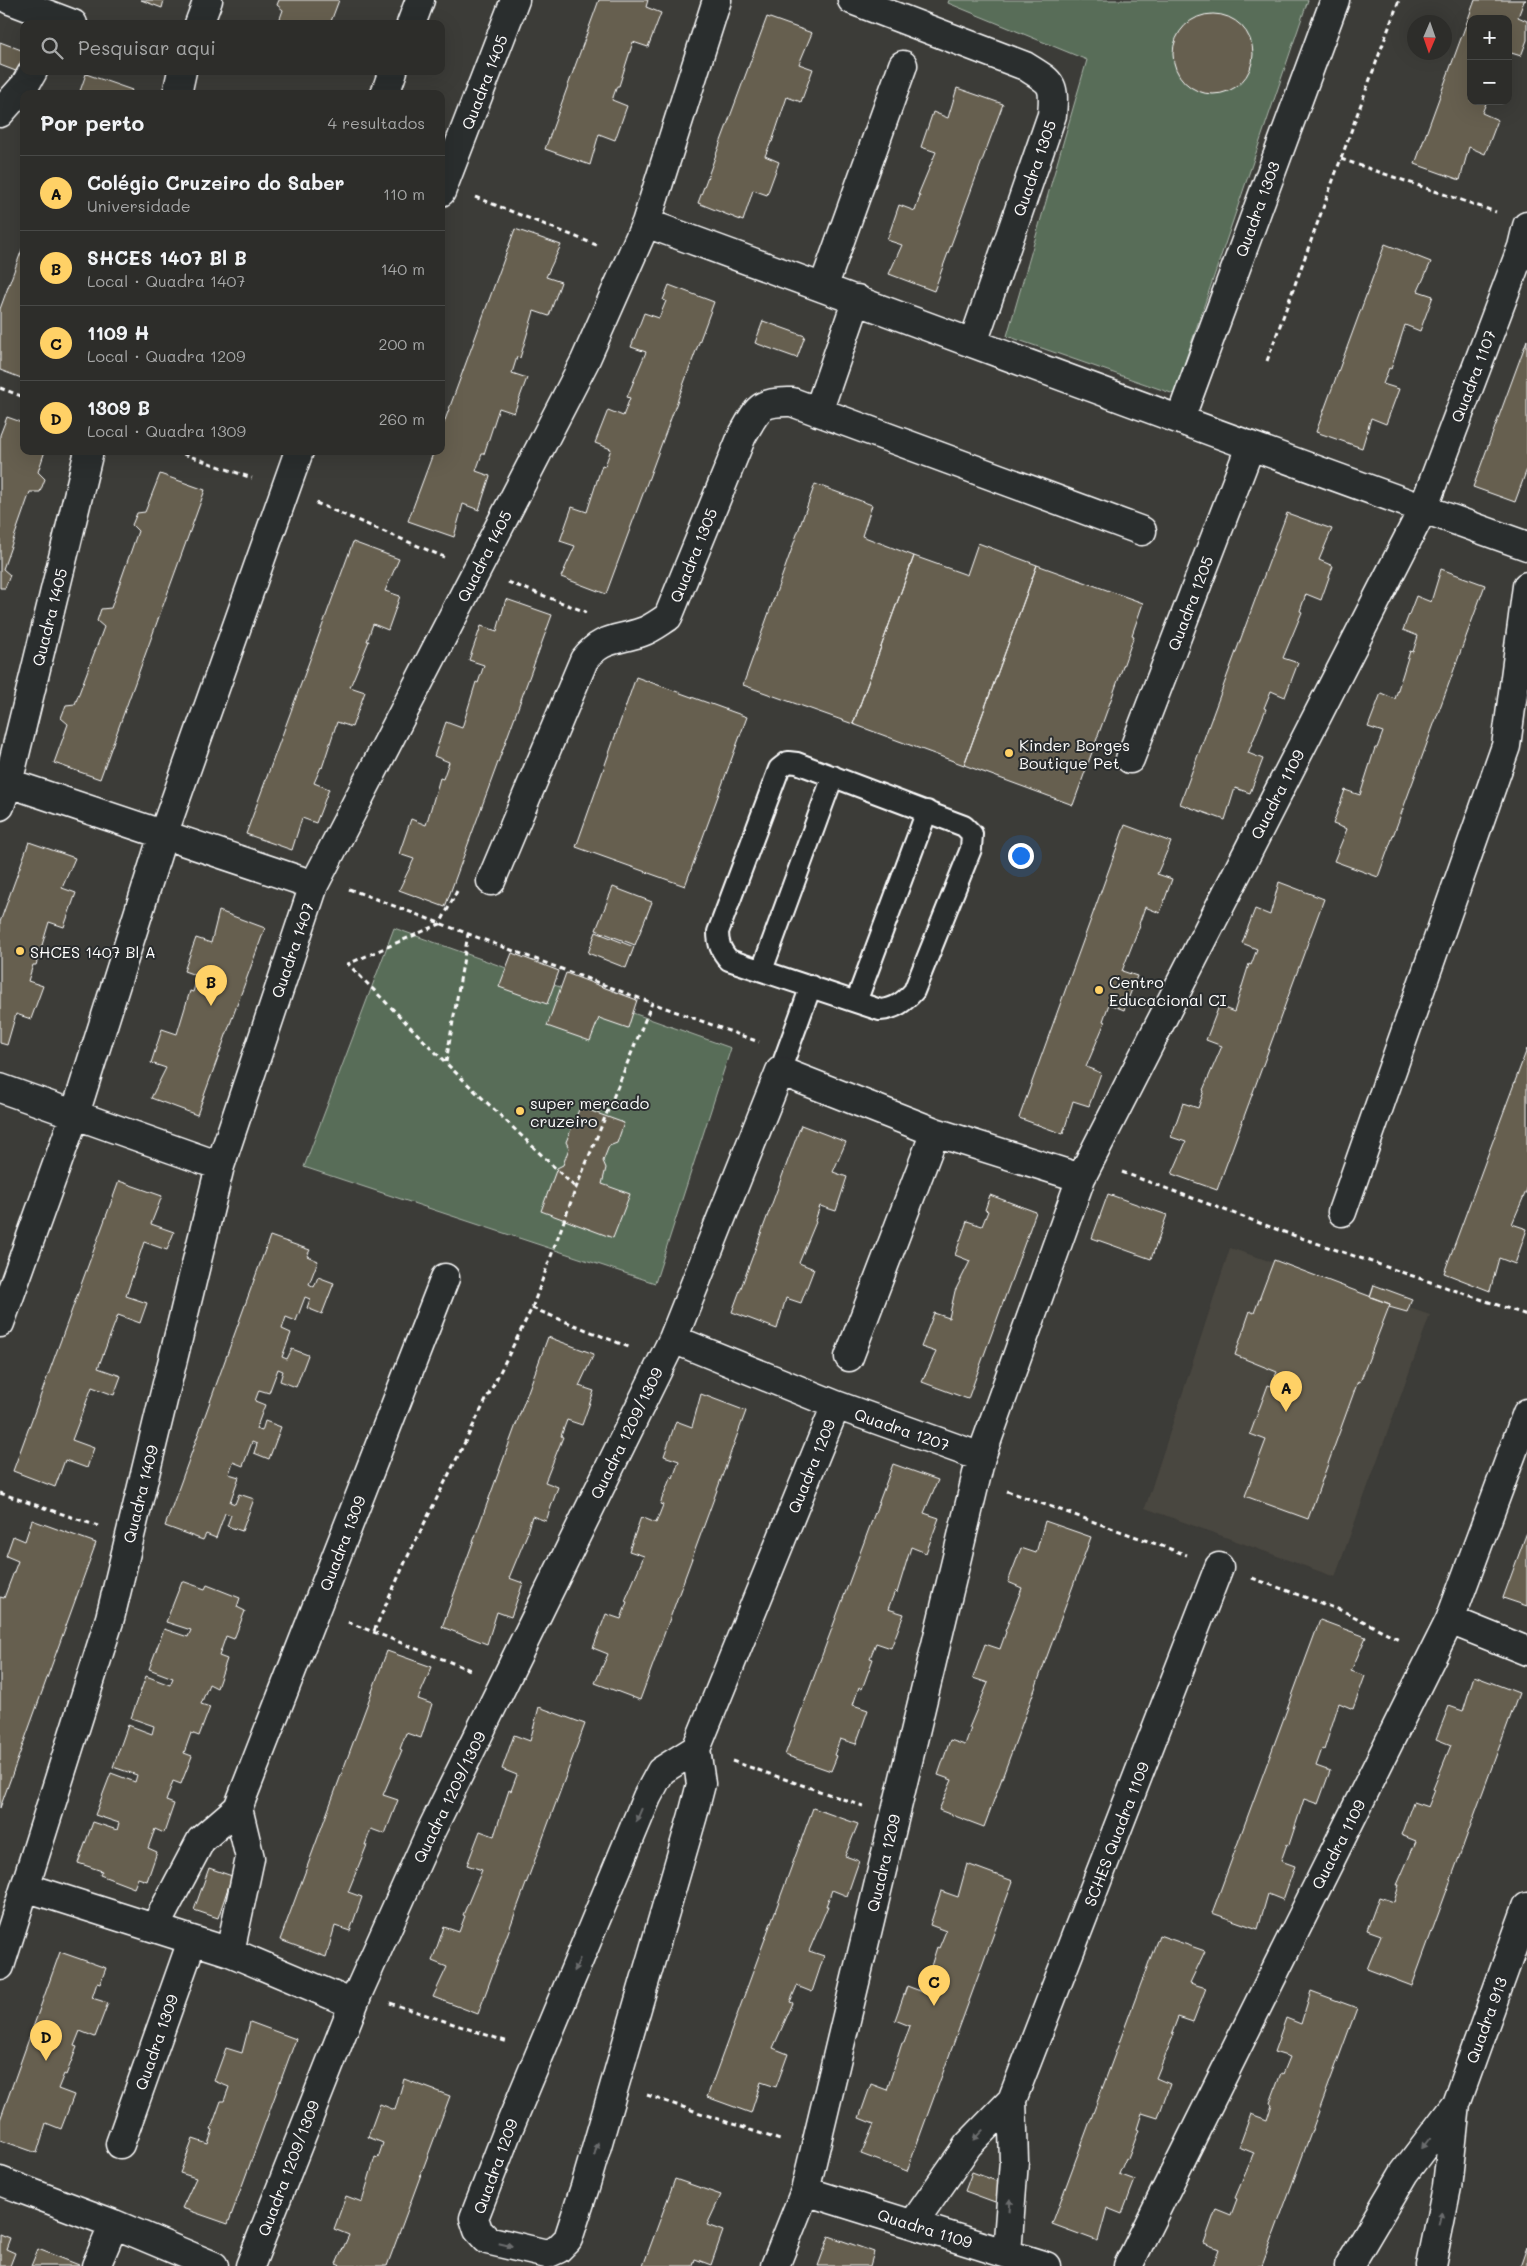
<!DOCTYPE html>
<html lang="pt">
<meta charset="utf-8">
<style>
body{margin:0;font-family:Mali,sans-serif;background:#393936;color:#f1f3f6}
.controls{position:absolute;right:15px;top:15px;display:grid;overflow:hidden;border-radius:10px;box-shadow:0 5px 20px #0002}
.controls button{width:45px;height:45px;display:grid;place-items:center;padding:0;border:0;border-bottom:1px solid #484947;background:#2d2d2a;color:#f1f3f6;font:25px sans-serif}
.compass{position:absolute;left:1407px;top:15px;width:45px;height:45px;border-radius:50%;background:#2d2d2a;box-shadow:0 5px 20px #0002;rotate:182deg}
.you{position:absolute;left:1020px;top:855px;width:18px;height:18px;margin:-12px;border:4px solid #fff;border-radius:50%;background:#1a73e8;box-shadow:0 0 0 8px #1a73e833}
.badge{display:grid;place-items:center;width:32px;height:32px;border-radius:50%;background:#ffd166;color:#111;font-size:16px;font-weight:700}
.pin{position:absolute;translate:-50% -41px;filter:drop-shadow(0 1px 2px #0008)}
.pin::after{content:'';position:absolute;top:26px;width:18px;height:15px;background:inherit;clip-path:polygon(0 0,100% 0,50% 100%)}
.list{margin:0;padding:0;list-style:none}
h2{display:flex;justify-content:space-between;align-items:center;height:65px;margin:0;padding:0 20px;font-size:21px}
h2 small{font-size:16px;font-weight:400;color:#a7a8a8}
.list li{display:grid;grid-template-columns:32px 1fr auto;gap:15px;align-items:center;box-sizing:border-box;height:75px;padding:0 20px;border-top:1px solid #484947}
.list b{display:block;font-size:19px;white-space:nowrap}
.list p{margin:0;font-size:16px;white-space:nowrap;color:#a7a8a8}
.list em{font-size:16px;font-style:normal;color:#a7a8a8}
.icon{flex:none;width:28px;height:28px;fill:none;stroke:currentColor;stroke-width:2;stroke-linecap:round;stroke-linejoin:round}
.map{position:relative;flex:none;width:1527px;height:2266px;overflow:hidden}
.search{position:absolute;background:#2d2d2a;box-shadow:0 5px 20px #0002;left:20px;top:20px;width:425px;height:55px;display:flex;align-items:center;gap:12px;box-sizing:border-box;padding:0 18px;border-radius:10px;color:#a7a8a8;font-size:19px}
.panel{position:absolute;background:#2d2d2a;box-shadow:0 5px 20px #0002;left:20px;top:90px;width:425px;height:365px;border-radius:10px}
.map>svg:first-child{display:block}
.built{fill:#49463f}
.green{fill:#586d58;stroke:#acb6ac}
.building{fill:#665f4f;stroke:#fff}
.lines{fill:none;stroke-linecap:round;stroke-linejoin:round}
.service-casing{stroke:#fff;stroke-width:24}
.minor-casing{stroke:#fff;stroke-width:31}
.path{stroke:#fff;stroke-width:3;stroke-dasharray:5 4;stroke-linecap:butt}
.service{stroke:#2a2d2e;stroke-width:20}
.minor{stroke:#2a2d2e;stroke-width:28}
.oneway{fill:#6a6c6d}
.poi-dot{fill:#ffd166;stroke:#2a2d2e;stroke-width:2}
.labels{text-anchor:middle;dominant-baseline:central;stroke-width:4;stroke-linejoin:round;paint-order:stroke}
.street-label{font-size:16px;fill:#fff;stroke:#2a2d2e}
.poi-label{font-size:16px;fill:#fff;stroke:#2a2d2e;text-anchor:start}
</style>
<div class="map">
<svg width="1527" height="2266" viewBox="0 0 1527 2266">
<rect width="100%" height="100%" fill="#3c3c38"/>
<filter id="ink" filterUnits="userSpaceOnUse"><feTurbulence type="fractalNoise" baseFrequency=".02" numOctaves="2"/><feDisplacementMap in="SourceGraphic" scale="10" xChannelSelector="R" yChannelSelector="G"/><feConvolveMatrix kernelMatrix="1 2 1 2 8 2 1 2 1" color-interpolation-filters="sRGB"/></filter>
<g filter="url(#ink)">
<!-- built -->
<path class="built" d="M1230 1248 1430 1315 1335 1577 1145 1508Z"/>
<!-- green -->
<path class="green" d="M949 0H1308L1174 394 1007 336 1087 60 948 3Z
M394 928 731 1048 655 1283 304 1167Z"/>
<!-- building -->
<path class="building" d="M141 0H164L162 8Z
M279 0H339L330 24H278L283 10 277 5Z
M599 0H648L646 7 661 13 648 47 633 42 619 86H617L612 100 627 106 615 140 599 134 590 165 545 149Z
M1475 0H1526L1524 1 1518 17 1527 21V40L1521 56 1508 52V19H1471V101H1487L1482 113 1498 120 1485 154 1469 147 1460 180 1415 164Z
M1173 54a40 40 0 1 1 80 0a40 40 0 1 1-80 0Z
M767 17 812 33 799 64 813 69 801 102 787 97 772 142H771L765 156 779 162 767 195 753 190 743 221 698 203Z
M0 42 24 51V66L21 73 0 65Z
M86 74 132 90 130 94H79Z
M957 88 1003 104 934 291 889 274 902 245 887 240 899 205 915 211 920 196 918 195 936 152 921 147 933 112 948 118Z
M515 229 561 245 546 277 561 282 549 316 534 311 520 358 517 357 512 373 527 378 514 413 499 408 484 454H482L476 471 490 476 479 510 463 504 454 537 408 521 434 451H441V431Z
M24 244V379L0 370V309Z
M1385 244 1431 262 1418 291 1433 296 1420 331 1405 325 1391 369 1389 368 1383 384 1399 389 1386 424 1371 418 1362 448 1316 432Z
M669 285 714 302 606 594 561 577 575 546 560 541 572 507 587 512 602 465 605 466 611 449 595 443 608 410 623 416 630 398 627 397 646 352 631 347 644 313 659 318 666 301 663 300Z
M763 321 805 336 797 358 755 343Z
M1527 340V469L1515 502 1473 487Z
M7 417 24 423V451H45L38 472 45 479 40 492H30L3 569 10 575 5 588H0V435Z
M160 474 205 490 100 779 54 763 68 724 61 718 66 705 75 704 104 627 97 621 101 609 111 608 138 531 132 525 137 513 145 512Z
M815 484 872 505 862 536 914 556 853 724 743 685Z
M1287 513 1332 529 1319 560 1333 566 1321 600 1306 594 1300 611 1302 612 1283 658 1298 663 1285 697 1271 691 1264 708 1266 709 1248 753 1263 759 1250 793 1235 788 1225 820 1180 804Z
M353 542 399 559 385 591 400 596 388 630 373 624 367 641H369L350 687 365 692 352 727 337 722 322 768 321 767 314 783 329 789 316 823 302 818 292 850 246 834Z
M978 543 1037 565 964 765 853 724 914 556 967 575Z
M1037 565 1143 603 1132 635 1134 636 1073 805 964 765Z
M1441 569 1485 585 1378 877 1334 861 1347 829 1333 824 1345 790 1360 795 1375 748H1377L1383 732 1368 727 1381 693 1395 699 1410 651 1413 652 1418 636 1403 630 1416 596 1431 602Z
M506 599 552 615 445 907 399 890 414 859 399 854 411 819 426 825 440 778 443 779 449 762 434 756 446 722 462 728 476 682 478 683 484 665 469 660 481 626 497 631Z
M636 677 747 717 685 886 576 847Z
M1125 825 1171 842 1157 874 1172 879 1160 913 1145 907 1139 924 1140 925 1122 971 1137 976 1124 1010 1109 1004 1103 1021 1105 1022 1086 1067 1101 1073 1089 1106 1073 1101 1063 1134 1019 1118Z
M29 842 75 858 62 888 76 893 64 927 49 922 36 965H33L28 981 43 986 31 1019 16 1014 7 1045 0 1043V922Z
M1279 882 1324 899 1217 1190 1172 1174 1186 1142 1171 1137 1183 1103 1198 1108 1204 1091 1203 1090 1222 1046 1206 1040 1219 1006 1234 1012 1249 964 1251 965 1257 949 1242 943 1255 909 1270 915Z
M613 887 652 902 635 945 596 930Z
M219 911 265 928 197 1115 151 1098 166 1068 151 1063 162 1029 177 1034 190 991 193 992 198 976 184 971 196 938 211 943Z
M596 932 634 947 626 968 588 953Z
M512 953 559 971 547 1004 499 987Z
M566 973 637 1000 628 1028 599 1018 590 1041 547 1026Z
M1527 1049V1189L1512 1224 1527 1229 1515 1264 1499 1258 1490 1291 1444 1273Z
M580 1107 624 1123 617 1143 609 1146 603 1161 606 1168 602 1184 630 1194 613 1238 541 1211 557 1168 563 1165 569 1148 566 1142Z
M801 1125 846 1142 833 1172 847 1177 836 1211 820 1206 815 1221 816 1222 799 1263 814 1269 801 1303 786 1298 777 1329 732 1312Z
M119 1181 162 1196 151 1224 174 1232 167 1250 144 1242 126 1296 147 1303 140 1323 118 1315 98 1368 121 1376 114 1395 92 1387 72 1440 94 1448 87 1468 65 1460 55 1487 13 1471Z
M1108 1194 1167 1215 1151 1259 1092 1238Z
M990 1195 1036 1212 968 1399 922 1382 936 1352 921 1347 934 1313 949 1318 955 1291 970 1261 955 1255 967 1221 982 1226 988 1211 985 1210Z
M270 1236 310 1250 307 1256 318 1261 309 1284 314 1287 318 1277 334 1283 322 1314 307 1308 310 1299 305 1297 296 1321 286 1317 282 1329 291 1333 282 1357 287 1359 292 1349 308 1355 296 1387 280 1381 283 1371 278 1369 269 1393 259 1390 255 1401 265 1405 256 1429 262 1431 265 1421 281 1427 269 1459 254 1453 257 1444 252 1442 243 1466 233 1462 229 1474 239 1477 230 1502 235 1504 239 1494 254 1499 242 1531 227 1526 231 1515 225 1513 216 1538 206 1534 203 1540 165 1526Z
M1274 1260 1390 1304 1360 1382 1358 1381 1308 1519 1245 1496 1266 1440 1250 1434 1268 1385 1271 1386 1277 1372 1235 1355 1250 1311 1254 1313Z
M1374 1285 1412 1299 1407 1312 1389 1307 1390 1304 1370 1297Z
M548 1337 594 1354 579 1386 594 1391 582 1425 567 1420 561 1436 563 1437 545 1482 558 1487 546 1521 532 1516 527 1532H528L509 1578 523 1583 511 1617 497 1612 487 1644 442 1627Z
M701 1394 746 1411 640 1700 595 1683 608 1654 593 1648 606 1614 621 1619 627 1602 625 1601 644 1556 629 1551 641 1517 656 1523 663 1505 660 1504 671 1476 673 1478 679 1461 664 1456 676 1421 692 1427Z
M893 1464 938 1480 924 1513 939 1518 926 1553 911 1547 897 1593 895 1591 888 1609 904 1614 891 1648 876 1643 870 1658 873 1659 862 1689 859 1687 853 1705 868 1710 856 1744 840 1739 834 1755 837 1756 831 1771 785 1755Z
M32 1520 96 1543 0 1808V1597L4 1598 18 1561 6 1556 13 1536 25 1541Z
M1045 1521 1091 1537 984 1827 939 1810 952 1780 938 1775 950 1740 965 1745 971 1728H969L988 1683 973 1678 985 1644 1000 1649 1006 1632 1005 1631 1022 1588 1008 1582 1021 1548 1036 1553Z
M1527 1532V1606L1503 1598Z
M182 1581 205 1589 207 1585 240 1598 237 1607 245 1611 234 1639 226 1636 219 1656 227 1659 217 1688 209 1684 201 1704 210 1707 199 1736 191 1733 184 1753 192 1756 181 1784 173 1781 166 1801 174 1804 164 1833 155 1829 148 1848 157 1852 147 1881 138 1878 134 1888 100 1875 102 1871 78 1863 93 1822 117 1830 119 1823 95 1815 111 1773 135 1782 137 1775 113 1767 128 1725 152 1734 154 1726 131 1718 146 1676 170 1685 173 1678 149 1669 164 1629 188 1637 191 1630 166 1622Z
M1320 1620 1366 1637 1351 1671 1365 1676 1353 1709 1339 1703 1324 1750 1322 1749 1316 1766 1330 1771 1318 1804 1304 1799 1289 1845 1287 1844 1281 1861 1295 1866 1283 1900 1268 1894 1258 1929 1212 1913Z
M387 1651 432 1667 418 1699 432 1704 421 1738 406 1733 400 1749 402 1750 383 1795 398 1800 385 1834 371 1829 365 1845H367L348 1892 362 1897 350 1931 335 1926 326 1957 280 1940Z
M1474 1676 1519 1693 1412 1986 1367 1969 1381 1935 1367 1930 1379 1897 1394 1902 1399 1885H1397L1416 1841 1401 1835 1413 1802 1428 1807 1435 1790 1433 1789 1451 1745 1436 1739 1449 1706 1463 1711Z
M539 1707 585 1724 478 2014 433 1997 447 1967 432 1961 444 1927 459 1932 465 1916 463 1915 482 1870 467 1865 480 1831 494 1836 509 1790 511 1791 517 1775 502 1769 514 1735 530 1741Z
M813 1808 858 1824 845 1856 859 1861 847 1896 832 1890 826 1906H828L809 1951 824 1956 812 1992 797 1986 790 2002 793 2003 773 2048 788 2054 776 2087 761 2082 751 2113 707 2097Z
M967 1864 1013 1881 907 2171 861 2154 874 2124 859 2118 871 2084 887 2090 902 2043H904L910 2026 895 2020 907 1986 923 1992 937 1947 939 1948 946 1931 930 1925 941 1891 958 1897Z
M209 1868 232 1876 218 1918 194 1910Z
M1159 1935 1205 1951 1190 1983 1206 1988 1193 2022 1178 2017 1172 2033 1174 2034 1156 2078 1170 2084 1158 2118 1142 2113 1137 2129 1139 2130 1128 2159 1126 2158 1119 2174 1135 2180 1122 2214 1107 2208 1098 2241 1052 2224Z
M60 1952 106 1968 100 1984 97 1983 92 1998 108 2003 95 2037 80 2031 74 2046 77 2047 66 2075 64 2074 58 2089 74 2095 61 2129 46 2123 37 2153 0 2140V2120Z
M1311 1991 1357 2008 1262 2266H1210H1213L1219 2249 1204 2243 1216 2209 1231 2215 1237 2199 1235 2198 1254 2153 1239 2147 1251 2114 1267 2120 1272 2104 1270 2103 1281 2073 1283 2074 1290 2057 1274 2052 1286 2018 1301 2024Z
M250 2022 296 2039 228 2224 182 2208 196 2178 180 2173 193 2139 208 2144 213 2130 211 2129 221 2101H224L229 2087 214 2081 226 2048 242 2053Z
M404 2079 450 2096 387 2266H341L336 2264 349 2235 334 2229 346 2196 362 2202 375 2157 378 2158 383 2143 368 2137 380 2104 395 2110Z
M972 2172 1002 2183 995 2202 965 2191Z
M675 2179 721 2195 707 2225 723 2231 711 2265 695 2259 693 2266H643Z
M0 2234 10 2238 6 2249 15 2253 10 2266H0Z
M829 2236 874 2252 870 2266H818Z
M1527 2246V2266H1520Z
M38 2249 79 2265V2266H31Z"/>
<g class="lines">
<defs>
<path id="service" d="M788 762 797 763 964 826 972 834 971 849 914 991C904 1002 895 1009 880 1010L729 960C721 951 718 944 718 932L779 769Z
M762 970 833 776
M856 1002 927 811
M780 1071 811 986"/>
<path id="minor" d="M10 0 73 24
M852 0 1025 66C1052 83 1055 82 1052 115L973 343
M199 24 208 0
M411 24 420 0
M177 94 182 71
M385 94 393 71
M0 113 25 85 33 71
M441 192 515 0
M646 223C940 330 1232 441 1527 546
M823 288 903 65
M818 412 857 299
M1180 419 1335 0
M1130 759 1250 447
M0 780 314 885
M0 806 8 783 89 451
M491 881 584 660C602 637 616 641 642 632 651 629 660 622 668 617L742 436C758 409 758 401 792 402L1142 531
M0 1088 220 1166
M1342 1212 1506 746 1527 586
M0 1323 75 1114 163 835 299 451
M673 1339 836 1405 981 1457
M849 1357 935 1132
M1450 1620 1527 1651
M696 1749 661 1771 647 1797 508 2130 474 2218 478 2230 487 2240 547 2254 558 2249 568 2239 585 2187 693 1815 701 1784 696 1749 836 1405
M25 1887 230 1952 353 2004
M155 1927 201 1840 238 1808 445 1278
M230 1952 250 1858 238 1808
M0 1966 110 1618 220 1166 314 885 585 361 646 223 717 0
M120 2144 192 1941
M0 2181 114 2224 214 2266
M805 2191 1046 2266
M913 2224 968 2145 1012 2100
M1007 2253 1014 2161 1012 2100 1219 1567
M96 2266 114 2224
M250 2266 358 1993 430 1833 673 1339 780 1071 935 1132 1081 1178
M775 2266 805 2191 981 1457 1081 1178 1423 509 1522 247 1527 226
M1128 2266 1450 1620 1527 1413
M1349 2266 1404 2173 1456 2104
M1431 2266 1447 2187 1456 2104 1527 1907"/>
</defs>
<!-- service casing -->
<use href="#service" class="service-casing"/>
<!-- minor casing -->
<use href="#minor" class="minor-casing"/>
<!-- path -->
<path class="path" d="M1341 159 1496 212
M475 197 599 246
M1267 361 1399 0
M0 388 24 397
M175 451 252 478
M316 503 444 557
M508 582 586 612
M349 889 652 1003
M457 891 440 924 348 964 453 1070 576 1188
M446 1062 468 934
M1122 1172 1284 1232 1527 1315
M532 1308 631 1348
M1007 1491 1187 1555
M0 1493 98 1526
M1252 1578 1343 1611 1401 1640
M348 1622 473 1671
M374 1631 407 1558 532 1308 576 1188 652 1003 759 1042
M732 1761 863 1806
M390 2003 508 2042
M647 2095 783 2141"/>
<!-- service -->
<use href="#service" class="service"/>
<!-- minor -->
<use href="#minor" class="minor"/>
</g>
<!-- one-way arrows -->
<defs><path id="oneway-solid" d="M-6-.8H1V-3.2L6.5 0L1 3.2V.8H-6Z" transform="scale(1.25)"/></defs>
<g class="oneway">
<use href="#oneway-solid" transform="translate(639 1815) rotate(113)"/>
<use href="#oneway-solid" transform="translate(577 1965) rotate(113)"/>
<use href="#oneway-solid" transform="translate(978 2135) rotate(134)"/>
<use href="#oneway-solid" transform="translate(1426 2143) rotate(127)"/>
<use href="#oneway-solid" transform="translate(596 2149) rotate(-74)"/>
<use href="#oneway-solid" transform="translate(1010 2205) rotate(-86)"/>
<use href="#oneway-solid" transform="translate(1441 2218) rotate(-79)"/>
<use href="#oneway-solid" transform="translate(506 2245) rotate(13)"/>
</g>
</g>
<!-- markers -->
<g class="poi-dot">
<circle cx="1009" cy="753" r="5"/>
<circle cx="20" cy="951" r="5"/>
<circle cx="1099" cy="990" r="5"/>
<circle cx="520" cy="1111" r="5"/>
</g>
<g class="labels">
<!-- street labels -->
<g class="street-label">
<text transform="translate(484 82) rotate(-69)">Quadra 1405</text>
<text transform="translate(1034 168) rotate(-71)">Quadra 1305</text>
<text transform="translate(1257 209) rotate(-70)">Quadra 1303</text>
<text transform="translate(1473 376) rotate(-69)">Quadra 1107</text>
<text transform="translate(693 555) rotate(-68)">Quadra 1305</text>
<text transform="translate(484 556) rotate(-63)">Quadra 1405</text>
<text transform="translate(1190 603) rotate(-69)">Quadra 1205</text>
<text transform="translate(49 617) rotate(-76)">Quadra 1405</text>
<text transform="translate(1277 794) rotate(-63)">Quadra 1109</text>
<text transform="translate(292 950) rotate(-71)">Quadra 1407</text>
<text transform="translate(902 1429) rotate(19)">Quadra 1207</text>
<text transform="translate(626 1433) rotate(-64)">Quadra 1209/1309</text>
<text transform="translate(811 1466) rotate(-68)">Quadra 1209</text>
<text transform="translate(140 1494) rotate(-76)">Quadra 1409</text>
<text transform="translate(342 1543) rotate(-69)">Quadra 1309</text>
<text transform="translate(449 1797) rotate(-64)">Quadra 1209/1309</text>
<text transform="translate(1116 1834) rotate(-69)">SCHES Quadra 1109</text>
<text transform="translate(1338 1844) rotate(-63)">Quadra 1109</text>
<text transform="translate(883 1863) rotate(-77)">Quadra 1209</text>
<text transform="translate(1486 2020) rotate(-70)">Quadra 913</text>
<text transform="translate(156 2042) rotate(-71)">Quadra 1309</text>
<text transform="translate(495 2166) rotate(-70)">Quadra 1209</text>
<text transform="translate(288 2168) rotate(-69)">Quadra 1209/1309</text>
<text transform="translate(925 2228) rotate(17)">Quadra 1109</text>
</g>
<!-- poi labels -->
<g class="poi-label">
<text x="1019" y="744">Kinder Borges<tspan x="1019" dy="18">Boutique Pet</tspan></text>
<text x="30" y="951">SHCES 1407 Bl A</text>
<text x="1109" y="981">Centro<tspan x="1109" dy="18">Educacional CI</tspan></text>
<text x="530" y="1102">super mercado<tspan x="530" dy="18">cruzeiro</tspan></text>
</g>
</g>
</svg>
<div class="controls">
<button>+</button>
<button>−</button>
</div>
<svg class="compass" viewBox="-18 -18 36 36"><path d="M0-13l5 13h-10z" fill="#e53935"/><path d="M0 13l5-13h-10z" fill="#a7a8a8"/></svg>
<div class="you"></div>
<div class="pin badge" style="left:1286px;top:1412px">A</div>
<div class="pin badge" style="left:211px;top:1006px">B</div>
<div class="pin badge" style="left:934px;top:2006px">C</div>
<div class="pin badge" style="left:46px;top:2061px">D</div>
<div class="search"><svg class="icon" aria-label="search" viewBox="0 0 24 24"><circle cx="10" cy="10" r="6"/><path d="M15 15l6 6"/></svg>Pesquisar aqui</div>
<section class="panel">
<h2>Por perto<small>4 resultados</small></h2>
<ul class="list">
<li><span class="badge">A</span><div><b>Colégio Cruzeiro do Saber</b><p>Universidade</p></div><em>110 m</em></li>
<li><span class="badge">B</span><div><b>SHCES 1407 Bl B</b><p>Local · Quadra 1407</p></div><em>140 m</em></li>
<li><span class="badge">C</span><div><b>1109 H</b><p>Local · Quadra 1209</p></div><em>200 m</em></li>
<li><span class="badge">D</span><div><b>1309 B</b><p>Local · Quadra 1309</p></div><em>260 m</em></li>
</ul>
</section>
</div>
